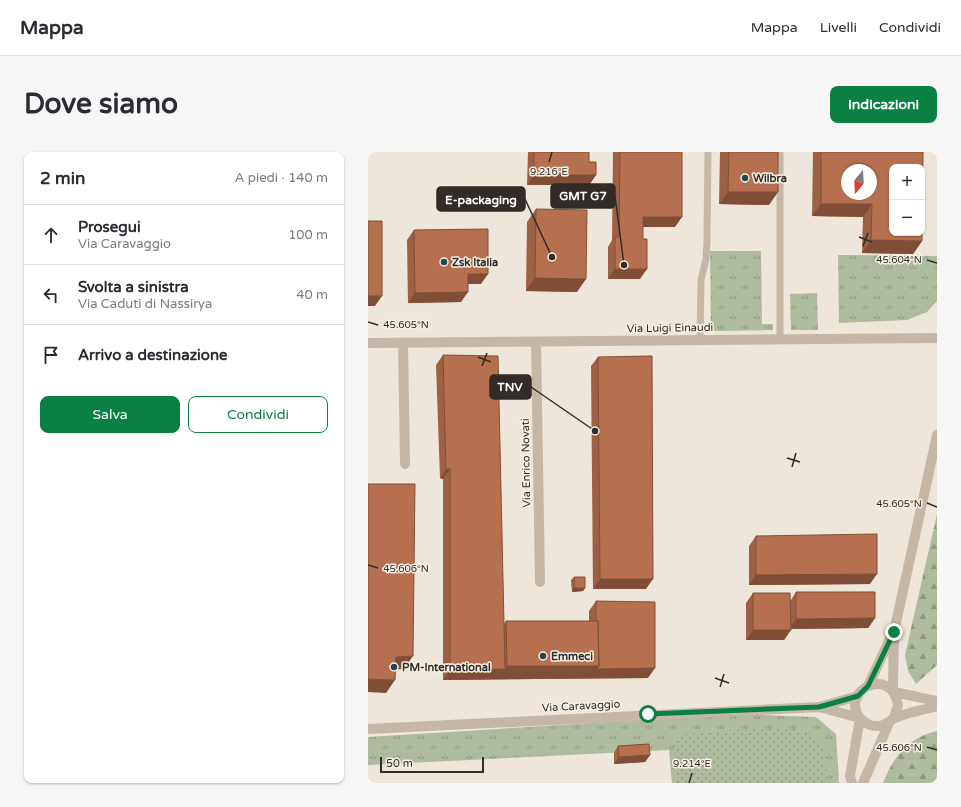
<!DOCTYPE html>
<html lang="it">
<meta charset="utf-8">
<style>
body{margin:0;font-family:"Varela Round",sans-serif;background:#f7f7f7;color:#2b2b33}
.controls{position:absolute;right:12px;top:12px;display:grid;overflow:hidden;border-radius:8px;box-shadow:0 1px 3px #0004}
.controls button{width:36px;height:36px;display:grid;place-items:center;padding:0;border:0;border-bottom:1px solid #e1e1e2;background:#fff;color:#2b2b33;font:20px sans-serif}
.compass{position:absolute;left:473px;top:12px;width:36px;height:36px;border-radius:50%;background:#fff;box-shadow:0 1px 3px #0004;rotate:198deg}
.scale{position:absolute;left:12px;bottom:10px;width:104px;box-sizing:border-box;padding-left:4px;border:2px solid #322b27;border-top:0;font-size:11px;line-height:14px;white-space:nowrap;color:#322b27;-webkit-text-stroke:3px #f6f0e5;paint-order:stroke}
.stop{position:absolute;width:12px;height:12px;margin:-9px;border:3px solid #0b8043;border-radius:50%;background:#fff}
.stop.end{background:#0b8043;border-color:#fff;box-shadow:0 1px 4px #0008}
.list{margin:0;padding:0;list-style:none}
h2{display:flex;justify-content:space-between;align-items:center;height:52px;margin:0;padding:0 16px;font-size:17px}
h2 small{font-size:13px;font-weight:400;color:#7c7c81}
.list li{display:grid;grid-template-columns:26px 1fr auto;gap:12px;align-items:center;box-sizing:border-box;height:60px;padding:0 16px;border-top:1px solid #e1e1e2}
.list b{display:block;font-size:15px;white-space:nowrap}
.list p{margin:0;font-size:13px;white-space:nowrap;color:#7c7c81}
.list em{font-size:13px;font-style:normal;color:#7c7c81}
.actions{display:flex;gap:8px;padding:12px 16px}
.actions a{flex:1;padding:9px 0;border:1px solid #0b8043;border-radius:8px;text-align:center;font-size:14px;color:#0b8043}
.actions .main{background:#0b8043;color:#fff}
.icon{flex:none;width:22px;height:22px;fill:none;stroke:currentColor;stroke-width:2;stroke-linecap:round;stroke-linejoin:round}
.map{position:relative;flex:none;width:569px;height:631px;overflow:hidden;border-radius:8px}
header{display:flex;align-items:center;gap:24px;box-sizing:border-box;height:56px;padding:0 20px;background:#fff;border-bottom:1px solid #e1e1e2}
header strong{font-size:19px}
nav{display:flex;gap:22px;margin-inline-start:auto;font-size:14px}
.intro{display:flex;align-items:center;justify-content:space-between;box-sizing:border-box;height:96px;padding:0 24px}
h1{margin:0;font-size:28px}
.button{padding:10px 18px;border-radius:8px;background:#0b8043;color:#fff;font-size:14px;font-weight:700}
main{display:flex;gap:24px;padding:0 24px}
aside{flex:1;background:#fff;border-radius:8px;box-shadow:0 1px 3px #0004}
.map>svg:first-child{display:block}
.grass{fill:url(#grass-tufts)}
.forest{fill:url(#forest-firs)}
.park{fill:url(#park-dots)}
.lines{fill:none;stroke-linecap:round;stroke-linejoin:round}
.lane{stroke:#c4b7a7;stroke-width:7}
.street{stroke:#c4b7a7;stroke-width:10}
.wall{fill:#9d6044}
.shaded-wall{fill:#804e37}
.building{fill:#b7704f;stroke:#804e37;fill-rule:evenodd}
.route{stroke:#0b8043;stroke-width:5}
.ticks{fill:none;stroke:#322b27;stroke-width:1.5}
.poi-dot{fill:#22484e;stroke:#f6f0e5;stroke-width:1.5}
.labels{text-anchor:middle;dominant-baseline:central;stroke-width:3;stroke-linejoin:round;paint-order:stroke}
.poi-label{font-size:11px;font-weight:bold;fill:#322b27;stroke:#f6f0e5;text-anchor:start}
.street-label{font-size:11px;fill:#322b27;stroke:#f6f0e5}
.ticks-label{font-size:10px;text-anchor:middle;fill:#322b27;stroke:#f6f0e5;stroke-width:3;stroke-linejoin:round;paint-order:stroke}
.leader{fill:none;stroke:#322b27;stroke-width:1.5}
.callout-dot{fill:#322b27;stroke:#f6f0e5;stroke-width:1.5}
.callout{fill:#322b27;stroke:#322b27;stroke-width:1.5}
.callout-label{font-size:12px;text-anchor:middle;font-weight:bold;fill:#fff}
</style>
<header>
<strong>Mappa</strong>
<nav><a>Mappa</a><a>Livelli</a><a>Condividi</a></nav>
</header>
<div class="intro"><h1>Dove siamo</h1><a class="button">Indicazioni</a></div>
<main>
<aside>
<h2>2 min<small>A piedi · 140 m</small></h2>
<ul class="list">
<li><svg class="icon" aria-label="ahead" viewBox="0 0 24 24"><path d="M12 20V5M6 11l6-6 6 6"/></svg><div><b>Prosegui</b><p>Via Caravaggio</p></div><em>100 m</em></li>
<li><svg class="icon" aria-label="left" viewBox="0 0 24 24"><path d="M17 20v-9H6M10 6l-5 5 5 5"/></svg><div><b>Svolta a sinistra</b><p>Via Caduti di Nassirya</p></div><em>40 m</em></li>
<li><svg class="icon" aria-label="arrive" viewBox="0 0 24 24"><path d="M6 21V4h12l-3 4 3 4H6"/></svg><div><b>Arrivo a destinazione</b></div></li>
</ul>
<div class="actions"><a class="main">Salva</a><a>Condividi</a></div>
</aside>
<div class="map">
<svg width="569" height="631" viewBox="0 0 569 631">
<defs>
<pattern id="grass-tufts" width="24" height="20" patternUnits="userSpaceOnUse"><rect width="24" height="20" fill="#aebb9c"/><path d="M3 7l-1-3M5 7V3M7 7l1-3M15 17l-1-3M17 17v-4M19 17l1-3" fill="none" stroke="#8e987f"/></pattern>
<pattern id="forest-firs" width="22" height="20" patternUnits="userSpaceOnUse"><rect width="22" height="20" fill="#aebb9c"/><path d="M5 1l3.5 6h-7zM16 11l3.5 6h-7z" fill="#8e987f"/></pattern>
<pattern id="park-dots" width="8" height="8" patternUnits="userSpaceOnUse"><rect width="8" height="8" fill="#aebb9c"/><path d="M2 2h.1M6 6h.1" fill="none" stroke="#8e987f" stroke-width="1.8" stroke-linecap="round"/></pattern>
</defs>
<rect width="100%" height="100%" fill="#eee6da"/>
<!-- grass -->
<path class="grass" d="M342 99H393L394 172H405V178L343 179Z
M470 103 569 104V149L559 160 539 168 471 171Z
M449 141 450 178H423L422 142Z
M370 562 448 565 468 582 471 631H304L301 598 0 613V585Z"/>
<!-- forest -->
<path class="forest" d="M569 362V513L548 532 540 519 537 503Z
M569 579V631H515C525 605 541 585 569 579Z"/>
<!-- park -->
<path class="park" d="M428 577C463 586 453 603 462 631H307L306 589 316 582 369 578Z"/>
<g class="lines">
<!-- lane -->
<path class="lane" d="M412 186V0
M332 187 333 128 338 107 339 88 340 0"/>
<!-- street -->
<path class="street" d="M0 191C190 191 379 186 569 186
M35 191 37 312
M168 191 172 430
M500 534 524 483
M525 538 526 480 569 283
M526 540 569 549
M451 555 492 566 482 624 484 631
M526 566 530 553C523 512 471 539 492 566 496 570 502 574 508 574 517 575 520 569 527 566 540 560 556 558 569 554
M0 577 451 555 490 544
M495 631 521 571"/>
</g>
<!-- wall -->
<path class="wall" d="M160 0H221V10L228 23 221 33H159Z
M245 0H314L307 75H275L272 127H240V95L244 88Z
M352 0H410L401 53 351 52Z
M445 0H555L554 89 545 102 494 101 495 65 444 64Z
M168 57 209 140 158 139 159 70Z
M46 78 113 132H100L93 150 40 151 39 88Z
M75 203 136 472 138 469H221V459L228 449 280 526 75 528V327L72 326 68 213Z
M230 205 278 437H225L223 214Z
M388 384 502 432 381 433V394Z
M206 425 217 436 215 439 204 440 203 428Z
M428 440 507 466 500 476 423 477 416 488H378V451L385 441 423 448Z
M250 594 282 603 277 610 246 612V601Z"/>
<!-- shaded-wall -->
<path class="shaded-wall" d="M166 23H228L221 33H159Z
M360 40H410L401 53 351 52Z
M453 52H504L495 65 444 64Z
M275 65H314L307 75H268Z
M503 88 554 89 545 102 494 101Z
M247 117H279L272 127H240Z
M100 122H120L113 132H93Z
M167 126 218 127 209 140 158 139Z
M100 140 93 150 40 151 47 141Z
M0 144H14L7 154H0Z
M78 317H82L75 327 72 326Z
M509 422 502 432 381 433 388 423Z
M232 427H285L278 437H225Z
M206 436H217L215 439 204 440Z
M507 466 500 476 421 477 428 467Z
M385 478H423L416 488H378Z
M45 504 36 517 19 518 28 505Z
M139 514H231L287 516 280 526 75 528 82 518 137 517Z
M0 527 27 528 18 541 0 540Z
M282 603 277 610 246 612 251 605Z"/>
<!-- building -->
<path class="building" d="M166 0H221V10H228V23H166Z
M252 0H314V65H275V87H279V117H247V85H251Z
M361 0H410V40H360Z
M453 0H555L554 89 503 88 504 52H453ZM524 15H554V81H524ZM479 18H503V42H479Z
M168 57 219 58 218 127 167 126Z
M0 69H14V144H0Z
M120 77V122H100V140L47 141 46 78Z
M75 203 130 204 137 517 82 518V317H78Z
M284 204 285 427H232L230 205Z
M0 332H47L45 504 28 505 27 528 0 527Z
M509 382V422L388 423V384Z
M206 425H217V436H206Z
M428 440H507V466L428 467Z
M385 441H422L423 478H385Z
M228 449 287 450V516L229 517 231 514 230 469H228Z
M138 469H230L231 514H139Z
M281 592 282 603 251 605 250 594Z"/>
<g class="lines">
<!-- route -->
<path class="route" d="M280 562 451 555 490 544 500 534 526 480"/>
</g>
<!-- ticks -->
<path class="ticks" d="M181 10 184 0M491 85 504 90M495 94 500 81M559 108 569 111M0 170 10 173M110 205 123 210M114 214 119 201M419 306 432 310M424 315 428 301M559 351 569 355M0 413 10 416M347 526 361 531M352 535 356 522M559 595 569 598M321 631 324 621"/>
<!-- markers -->
<g class="poi-dot">
<circle cx="377" cy="26" r="4"/>
<circle cx="76" cy="110" r="4"/>
<circle cx="175" cy="504" r="4"/>
<circle cx="26" cy="515" r="4"/>
</g>
<g class="labels">
<!-- poi labels -->
<g class="poi-label">
<text x="385" y="26">Wilbra</text>
<text x="84" y="110">Zsk Italia</text>
<text x="183" y="504">Emmeci</text>
<text x="34" y="515">PM-International</text>
</g>
<!-- street labels -->
<g class="street-label">
<text transform="translate(302 176) rotate(-1)">Via Luigi Einaudi</text>
<text transform="translate(158 311) rotate(-91)">Via Enrico Novati</text>
<text transform="translate(213 554) rotate(-3)">Via Caravaggio</text>
</g>
</g>
<g class="ticks-label">
<text x="181" y="23">9.216°E</text>
<text x="531" y="111">45.604°N</text>
<text x="38" y="176">45.605°N</text>
<text x="531" y="355">45.605°N</text>
<text x="38" y="420">45.606°N</text>
<text x="531" y="599">45.606°N</text>
<text x="324" y="615">9.214°E</text>
</g>
<!-- callouts -->
<path class="leader" d="M256 113L247 44M184 105L157 47M227 279L163 235"/>
<g class="callout-dot">
<circle cx="256" cy="113" r="4"/>
<circle cx="184" cy="105" r="4"/>
<circle cx="227" cy="279" r="4"/>
</g>
<g class="callout">
<rect x="183" y="32" width="64" height="24" rx="4"/>
<rect x="69" y="35" width="88" height="24" rx="4"/>
<rect x="122" y="223" width="41" height="24" rx="4"/>
</g>
<g class="callout-label">
<text x="215" y="48">GMT G7</text>
<text x="113" y="52">E-packaging</text>
<text x="142" y="239">TNV</text>
</g>
</svg>
<div class="controls">
<button>+</button>
<button>−</button>
</div>
<svg class="compass" viewBox="-18 -18 36 36"><path d="M0-13l5 13h-10z" fill="#e53935"/><path d="M0 13l5-13h-10z" fill="#7c7c81"/></svg>
<div class="scale">50 m</div>
<div class="stop" style="left:280px;top:562px"></div>
<div class="stop end" style="left:526px;top:480px"></div>
</div>
</main>
